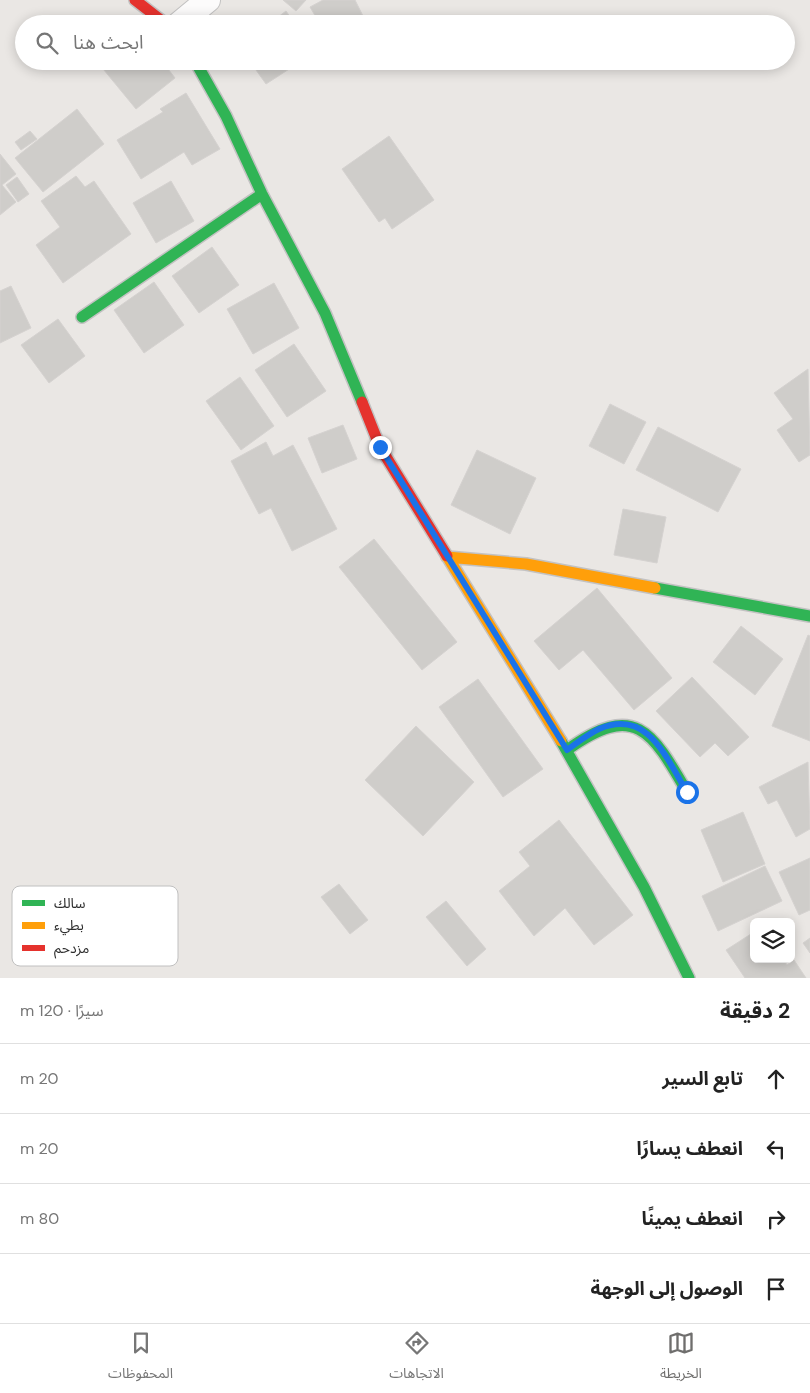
<!DOCTYPE html>
<html lang="ar">
<meta charset="utf-8">
<style>
body{margin:0;font-family:"DM Sans","Noto Sans Arabic",sans-serif;background:#f6f6f6;color:#222;direction:rtl}
.controls{position:absolute;right:15px;bottom:15px;display:grid;overflow:hidden;border-radius:8px;box-shadow:0 2px 12px #0003}
.controls button{width:45px;height:45px;display:grid;place-items:center;padding:0;border:0;border-bottom:1px solid #e0e0e0;background:#fff;color:#222;font:25px sans-serif}
.stop{position:absolute;width:15px;height:15px;margin:-11px;border:4px solid #1a73e8;border-radius:50%;background:#fff}
.stop.end{background:#1a73e8;border-color:#fff;box-shadow:0 1px 5px #0008}
.list{margin:0;padding:0;list-style:none}
h2{display:flex;justify-content:space-between;align-items:center;height:65px;margin:0;padding:0 20px;font-size:21px}
h2 small{font-size:16px;font-weight:400;color:#767676}
.list li{display:grid;grid-template-columns:32px 1fr auto;gap:15px;align-items:center;box-sizing:border-box;height:70px;padding:0 20px;border-top:1px solid #e0e0e0}
.list b{display:block;font-size:19px;white-space:nowrap}
.list em{font-size:16px;font-style:normal;color:#767676}
.icon{flex:none;width:28px;height:28px;fill:none;stroke:currentColor;stroke-width:2;stroke-linecap:round;stroke-linejoin:round}
.map{position:relative;flex:none;width:810px;height:978px;overflow:hidden;direction:ltr}
.search{position:absolute;background:#fff;box-shadow:0 2px 12px #0003;left:15px;right:15px;top:15px;height:55px;display:flex;align-items:center;gap:12px;box-sizing:border-box;padding:0 18px;border-radius:28px;color:#767676;font-size:19px}
.sheet{height:345px;background:#fff}
nav{display:flex;justify-content:space-around;align-items:center;box-sizing:border-box;height:70px;border-top:1px solid #e0e0e0;background:#fff;font-size:14px;color:#767676}
nav a{display:grid;justify-items:center;gap:2px}
nav .on{color:#6f6e6d}
.map>svg:first-child{display:block}
.building{fill:#cfcdca;stroke:#d5d2d0}
.lines{fill:none;stroke-linecap:round;stroke-linejoin:round}
.street-casing{stroke:#c3c2c2;stroke-width:26}
.fast-casing{stroke:#c3c2c2;stroke-width:14}
.slow-casing{stroke:#c3c2c2;stroke-width:14}
.jam-casing{stroke:#c3c2c2;stroke-width:14}
.street{stroke:#fcfbfb;stroke-width:24}
.fast{stroke:#30b455;stroke-width:11}
.slow{stroke:#ff9f0a;stroke-width:11}
.jam{stroke:#e5322d;stroke-width:11}
.route{stroke:#1a73e8;stroke-width:6}
.key{fill:#fff;stroke:#c0c0c0;stroke-width:1}
.key-label{font-size:14px;fill:#2d2d2d}
</style>
<div class="map">
<svg width="810" height="978" viewBox="0 0 810 978">
<rect width="100%" height="100%" fill="#eae7e4"/>
<!-- building -->
<path class="building" d="M283 0H306L296 11Z
M323 0H355L365 20 358 24H320L310 7Z
M286 11 295 24H269Z
M103 61H162L175 78 136 109 99 64Z
M269 61H299L300 62 266 84 256 70Z
M186 93 220 149 192 165 184 152 141 179 117 140 163 112 160 109Z
M77 109 104 144 43 192 15 158Z
M30 131 37 139 21 150 15 142Z
M389 136 434 200 392 229 385 218 379 222 342 169Z
M0 154 16 174 2 185 16 202 0 215Z
M76 176 85 187 94 181 131 234 63 283 36 245 60 227 41 201Z
M17 177 29 194 18 202 6 185Z
M171 181 194 221 156 243 133 203Z
M212 247 239 285 199 313 172 276Z
M154 282 184 325 144 353 114 310Z
M274 283 299 328 253 354 227 309Z
M11 286 31 328 0 343V291Z
M58 319 85 356 49 383 21 345Z
M294 344 326 391 287 417 255 370Z
M808 369 810 455 799 462 777 430 793 419 774 393Z
M240 377 274 426 241 450 206 401Z
M610 404 646 422 624 464 589 446Z
M343 425 357 459 322 473 308 438Z
M658 427 741 469 718 512 636 470Z
M266 442 273 456 293 445 337 529 292 551 271 508 259 514 231 461Z
M477 450 536 478 510 534 451 505Z
M623 509 666 517 657 563 614 555Z
M374 539 457 642 422 670 339 567Z
M597 588 672 678 634 710 583 650 559 670 534 641Z
M741 626 783 659 755 695 713 662Z
M808 635 810 636V741L772 726Z
M692 677 749 737 728 756 715 743 700 757 656 711Z
M478 679 543 769 503 797 439 707Z
M416 726 474 782 423 836 365 780Z
M808 762 810 829 796 837 777 800 768 804 759 787Z
M743 812 765 864 723 882 701 830Z
M559 820 633 915 594 945 565 908 534 936 499 891 530 866 519 852Z
M810 858V910L799 915 779 872Z
M765 866 782 901 718 931 702 896Z
M339 884 368 920 350 934 321 897Z
M446 901 486 949 467 966 426 917Z
M754 932V959H783L787 965 794 960 806 978H745L726 950Z
M810 938V953L803 943Z"/>
<g class="lines">
<defs>
<path id="street" d="M179 24 208 0"/>
<path id="fast" d="M195 61 226 116 262 194 325 313 362 402
M82 317 262 194
M655 588 810 616
M561 741 644 887 689 978
M567 750C635 701 652 731 687 792"/>
<path id="slow" d="M447 556 561 741
M447 557 526 564 655 588"/>
<path id="jam" d="M135 0 166 24
M362 402 380 447 447 556"/>
</defs>
<!-- street casing -->
<use href="#street" class="street-casing"/>
<!-- fast casing -->
<use href="#fast" class="fast-casing"/>
<!-- slow casing -->
<use href="#slow" class="slow-casing"/>
<!-- jam casing -->
<use href="#jam" class="jam-casing"/>
<!-- street -->
<use href="#street" class="street"/>
<!-- fast -->
<use href="#fast" class="fast"/>
<!-- slow -->
<use href="#slow" class="slow"/>
<!-- jam -->
<use href="#jam" class="jam"/>
</g>
<g class="lines">
<!-- route -->
<path class="route" d="M380 447 567 750C577 743 588 734 599 729 648 708 666 758 687 792"/>
</g>
<!-- legend -->
<rect x="12" y="886" width="166" height="80" rx="8" class="key"/>
<rect x="22" y="900" width="23" height="6" fill="#30b455"/>
<rect x="22" y="922" width="23" height="7" fill="#ff9f0a"/>
<rect x="22" y="945" width="23" height="6" fill="#e5322d"/>
<g class="key-label">
<text x="54" y="908">سالك</text>
<text x="54" y="930">بطيء</text>
<text x="54" y="953">مزدحم</text>
</g>
</svg>
<div class="controls">
<button><svg class="icon" aria-label="layers" viewBox="0 0 24 24"><path d="M12 4l9 5-9 5-9-5zM3 14l9 5 9-5"/></svg></button>
</div>
<div class="stop" style="left:687px;top:792px"></div>
<div class="stop end" style="left:380px;top:447px"></div>
<div class="search"><svg class="icon" aria-label="search" viewBox="0 0 24 24"><circle cx="10" cy="10" r="6"/><path d="M15 15l6 6"/></svg>ابحث هنا</div>
</div>
<section class="sheet">
<h2>2 دقيقة<small>سيرًا · 120 m</small></h2>
<ul class="list">
<li><svg class="icon" aria-label="ahead" viewBox="0 0 24 24"><path d="M12 20V5M6 11l6-6 6 6"/></svg><div><b>تابع السير</b></div><em>20 m</em></li>
<li><svg class="icon" aria-label="left" viewBox="0 0 24 24"><path d="M17 20v-9H6M10 6l-5 5 5 5"/></svg><div><b>انعطف يسارًا</b></div><em>20 m</em></li>
<li><svg class="icon" aria-label="right" viewBox="0 0 24 24"><path d="M7 20v-9h11M14 6l5 5-5 5"/></svg><div><b>انعطف يمينًا</b></div><em>80 m</em></li>
<li><svg class="icon" aria-label="arrive" viewBox="0 0 24 24"><path d="M6 21V4h12l-3 4 3 4H6"/></svg><div><b>الوصول إلى الوجهة</b></div></li>
</ul>
</section>
<nav>
<a class="on"><svg class="icon" aria-label="map" viewBox="0 0 24 24"><path d="M3 6l6-2 6 2 6-2v14l-6 2-6-2-6 2zM9 4v14M15 6v14"/></svg>الخريطة</a>
<a><svg class="icon" aria-label="directions" viewBox="0 0 24 24"><path d="M12 3l9 9-9 9-9-9zM9 14v-3h6M13 9l2 2-2 2"/></svg>الاتجاهات</a>
<a><svg class="icon" aria-label="saved" viewBox="0 0 24 24"><path d="M7 4h10v16l-5-4-5 4z"/></svg>المحفوظات</a>
</nav>
